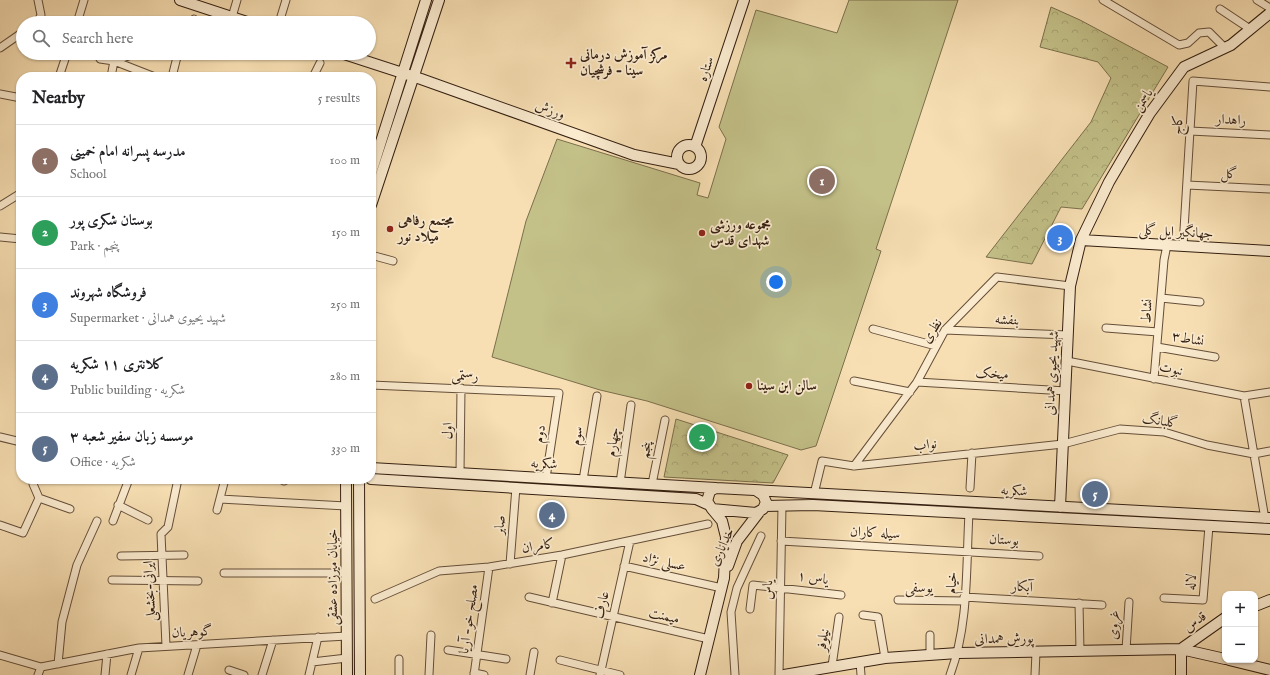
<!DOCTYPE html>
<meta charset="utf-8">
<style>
body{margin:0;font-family:"IM FELL English",Amiri,serif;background:#f2f2f2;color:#202124}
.controls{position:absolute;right:12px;bottom:12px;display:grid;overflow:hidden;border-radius:8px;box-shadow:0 1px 3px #0004}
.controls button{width:36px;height:36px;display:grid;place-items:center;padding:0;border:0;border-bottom:1px solid #e0e0e0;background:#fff;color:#202124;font:20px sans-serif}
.you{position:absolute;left:776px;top:282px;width:14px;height:14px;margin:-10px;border:3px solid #fff;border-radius:50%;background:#1a73e8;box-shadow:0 0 0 6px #1a73e833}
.badge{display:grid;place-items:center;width:26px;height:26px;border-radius:50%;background:#2563eb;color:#fff;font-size:13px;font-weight:700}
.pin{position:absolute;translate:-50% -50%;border:2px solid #fff;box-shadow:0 1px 4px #0006}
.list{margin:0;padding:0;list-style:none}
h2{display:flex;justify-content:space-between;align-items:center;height:52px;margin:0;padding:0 16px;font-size:17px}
h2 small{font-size:13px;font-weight:400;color:#757577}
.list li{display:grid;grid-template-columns:26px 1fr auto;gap:12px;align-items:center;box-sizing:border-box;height:72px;padding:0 16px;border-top:1px solid #e0e0e0}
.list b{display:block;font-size:15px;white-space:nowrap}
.list p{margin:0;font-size:13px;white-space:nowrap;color:#757577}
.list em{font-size:13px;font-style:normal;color:#757577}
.icon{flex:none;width:22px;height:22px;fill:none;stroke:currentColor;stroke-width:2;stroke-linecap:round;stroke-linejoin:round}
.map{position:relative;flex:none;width:1270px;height:675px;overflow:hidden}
.search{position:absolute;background:#fff;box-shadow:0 1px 3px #0004;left:16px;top:16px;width:360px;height:44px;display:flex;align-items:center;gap:10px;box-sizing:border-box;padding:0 14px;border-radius:22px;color:#757577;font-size:15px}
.panel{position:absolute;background:#fff;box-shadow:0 1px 3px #0004;left:16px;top:72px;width:360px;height:412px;border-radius:16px}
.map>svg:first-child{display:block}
.park{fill:url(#park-crowns);stroke:#7b6f4c}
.pitch{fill:#c3c088;stroke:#7b6f4c}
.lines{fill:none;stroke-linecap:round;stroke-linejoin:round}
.street-casing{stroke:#644e39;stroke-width:9}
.secondary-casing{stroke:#331e10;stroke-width:12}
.street{stroke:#faeace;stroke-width:7}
.secondary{stroke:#faeace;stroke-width:10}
.poi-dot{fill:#8f2418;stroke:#faeace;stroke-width:1.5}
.labels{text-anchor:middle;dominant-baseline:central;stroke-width:3.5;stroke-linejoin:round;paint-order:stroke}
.poi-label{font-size:14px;font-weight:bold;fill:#331e10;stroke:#faeace;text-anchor:start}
.street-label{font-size:14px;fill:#331e10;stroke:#faeace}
</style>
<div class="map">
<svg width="1270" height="675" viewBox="0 0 1270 675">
<defs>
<pattern id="park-crowns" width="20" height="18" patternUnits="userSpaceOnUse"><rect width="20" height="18" fill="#c3c088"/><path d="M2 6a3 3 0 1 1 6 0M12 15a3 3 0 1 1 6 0" fill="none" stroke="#a8a574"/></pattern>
</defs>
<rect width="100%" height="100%" fill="#f7dfb3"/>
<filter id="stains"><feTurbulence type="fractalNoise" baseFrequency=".005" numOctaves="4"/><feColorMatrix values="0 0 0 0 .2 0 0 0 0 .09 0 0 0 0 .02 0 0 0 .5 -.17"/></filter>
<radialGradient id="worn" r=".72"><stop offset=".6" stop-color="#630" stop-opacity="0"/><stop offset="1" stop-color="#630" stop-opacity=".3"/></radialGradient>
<!-- park -->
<path class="park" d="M1051 7 1080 20 1168 67 1082 209 1061 207 1032 264 986 257 1091 122 1111 78 1098 62 1040 47Z
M676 419 788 455 773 483 664 477Z"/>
<!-- pitch -->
<path class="pitch" d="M849 0H958L876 249 881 251 816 446 801 450 647 401 600 390 492 357 526 221 557 139 700 183 697 195 708 198 726 139 719 127 756 10 837 33Z"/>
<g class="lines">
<defs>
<path id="street" d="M1103 0 1179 45 1188 43 1199 33 1209 32 1225 48
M1257 0 1270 8
M1220 9 1250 29
M232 17 237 0
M37 23 41 15 38 0
M77 23 84 0
M193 23 194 19
M279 23 286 0
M0 48 23 32
M97 53 100 59 114 61 155 77
M114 61 137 53
M59 77 67 53
M111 77 114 61
M172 77 178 53
M311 77 314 75 320 63
M0 94 21 98
M1190 131 1270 135
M371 146 379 148
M1187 185 1270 189
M0 206 21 193
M0 237 21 239
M1183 246 1193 81 1270 87
M371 255 393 261
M1161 298 1200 302
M1106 328 1158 332
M873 329 936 346
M945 330 1068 335
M1157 347 1215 357
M1067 361 1244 396 1270 392
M1154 379 1164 260 1167 245
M854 381 910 392
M917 382 1066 391
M371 385 559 393 546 478
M1244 396 1265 519
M0 437 21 442
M854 466 917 382 945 330 997 277 1070 286
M460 473 461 388
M280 479 284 481 288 479
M583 480 597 396
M620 483 631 405
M652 484 665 420
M970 488 972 453
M814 494 822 461 854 466 1063 444 1120 429 1164 432 1207 445 1254 454 1270 451
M39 498 70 509
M220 499 346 506
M118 505 148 520
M217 510 225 479
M113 521 129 479
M0 525 23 533 39 498 33 484 35 479
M781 541 1039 556
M121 556 184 555
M510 564 516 487
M624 566 722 588
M224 573H347
M112 580 198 581
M529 597 709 639
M964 597 1102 605
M1164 598 1203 600 1209 526
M375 599 439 571 489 567 562 555 708 524
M898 600 964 601
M552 603 562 555
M1079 603 1080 651
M750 609 753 585 841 595
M863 615 878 617 885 658
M166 646 161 534 168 527 178 479
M448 650 506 659
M1126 650 1129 602
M0 655 41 667 139 648 347 636
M930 655V635
M560 660 620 675
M312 662 347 658
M860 662 861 675
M58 664 62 622 77 565 97 521
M832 666 839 617
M229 670 244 675
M474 673 484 675
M38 675 41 667
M105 675 107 654
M131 675 139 648
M188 675 197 645
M262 675 273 640
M309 675 318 637
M399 675V659
M429 675 431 635
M474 675 489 567
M530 675 534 652
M600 675 630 541
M735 675 731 612 737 588 761 536
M779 675 782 505
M950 675C969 625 966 566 969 513
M1035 675 1036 652"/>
<path id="secondary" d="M180 0 250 23
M341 53 421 79 634 155 679 164
M677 157a12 12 0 1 1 24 0a12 12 0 1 1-24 0Z
M695 147 744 0
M371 173 426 0
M371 205 439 0
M1081 240 1270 251
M371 468 716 488
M346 479 347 675
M359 479 360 675
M371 479 696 499 707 504
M757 491 763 495 766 502 763 509 756 513 712 509 707 501 710 491 716 488 1270 518
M765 506 813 505 1270 529
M1060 507 1070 286 1081 240 1109 182 1126 153 1150 113 1184 67 1231 45 1270 13
M728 566 737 541 760 511
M1255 606 1270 600
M1181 649 1225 618
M1181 649V675
M1229 660 1270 670
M700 675 724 578 726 537 722 521 712 509
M784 675 885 658 958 653 1181 649 1225 659"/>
</defs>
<!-- street casing -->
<use href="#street" class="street-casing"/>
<!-- secondary casing -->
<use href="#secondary" class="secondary-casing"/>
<!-- street -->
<use href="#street" class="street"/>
<!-- secondary -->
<use href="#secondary" class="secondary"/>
</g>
<!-- markers -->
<g class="poi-dot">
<path d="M569 57h4v4h4v4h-4v4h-4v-4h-4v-4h4z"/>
<circle cx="390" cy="229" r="4"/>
<circle cx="702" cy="233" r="4"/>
<circle cx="749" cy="386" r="4"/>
</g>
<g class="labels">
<!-- poi labels -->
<g class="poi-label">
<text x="580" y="55">مرکز آموزش درمانی<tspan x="580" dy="16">سینا - فرشچیان</tspan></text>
<text x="398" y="221">مجتمع رفاهی<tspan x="398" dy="16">میلاد نور</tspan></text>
<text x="710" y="225">مجموعه ورزشی<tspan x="710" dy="16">شهدای قدس</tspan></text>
<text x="757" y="386">سالن ابن سینا</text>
</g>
<!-- street labels -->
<g class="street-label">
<text transform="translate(706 69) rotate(-72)">ستاره</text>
<text transform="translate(1143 100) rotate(-55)">یاسمن</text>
<text transform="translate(550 110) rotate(20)">ورزش</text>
<text transform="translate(1231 120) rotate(3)">راهدار</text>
<text transform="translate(1178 125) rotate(-86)">کاج</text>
<text transform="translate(1229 174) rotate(3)">گل</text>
<text transform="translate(1176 232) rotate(3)">جهانگیر ایل گلی</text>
<text transform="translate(1147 311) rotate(-85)">نشاط</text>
<text transform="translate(1007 320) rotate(3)">بنفشه</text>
<text transform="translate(932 331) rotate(-57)">نظری</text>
<text transform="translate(1188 339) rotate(10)">نشاط۳</text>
<text transform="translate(1171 369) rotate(11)">نبوت</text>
<text transform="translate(1052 373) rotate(-87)">شهید یحیوی همدانی</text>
<text transform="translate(992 374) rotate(3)">میخک</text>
<text transform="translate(465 376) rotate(2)">رستمی</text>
<text transform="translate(1160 421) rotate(9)">گلبانگ</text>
<text transform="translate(448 431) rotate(-89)">اول</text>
<text transform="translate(540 434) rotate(-82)">دوم</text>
<text transform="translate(577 436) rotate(-81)">سوم</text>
<text transform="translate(613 442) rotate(-82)">چهارم</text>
<text transform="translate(925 445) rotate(-6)">نواب</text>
<text transform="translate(646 450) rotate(-79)">پنجم</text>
<text transform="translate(544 464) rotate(3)">شکریه</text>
<text transform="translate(1014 491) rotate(3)">شکریه</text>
<text transform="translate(500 525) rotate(-86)">صابر</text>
<text transform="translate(875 533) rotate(3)">سیله کاران</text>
<text transform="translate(1004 540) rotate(4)">بوستان</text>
<text transform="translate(538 546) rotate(-9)">کامران</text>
<text transform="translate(722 547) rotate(-65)">خدایاری</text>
<text transform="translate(664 562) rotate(13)">عسلی نژاد</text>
<text transform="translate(333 577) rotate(-90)">خیابان میرزاده عشقی</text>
<text transform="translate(813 578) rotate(8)">یاس ۱</text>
<text transform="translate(1191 582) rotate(-85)">لاله</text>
<text transform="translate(952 583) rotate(-87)">خیام</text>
<text transform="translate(1022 587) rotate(3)">آبکار</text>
<text transform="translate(919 588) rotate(1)">یوسفی</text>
<text transform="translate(768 590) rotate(-89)">یاس</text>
<text transform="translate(150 591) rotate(-93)">ایرانی-بخشعلی</text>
<text transform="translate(602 605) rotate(-78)">عارف</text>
<text transform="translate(664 616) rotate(13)">میمنت</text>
<text transform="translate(469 619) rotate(-82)">مصلح خو- آریا</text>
<text transform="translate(1195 622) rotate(-36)">قدس</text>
<text transform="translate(1114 625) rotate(-86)">غروی</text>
<text transform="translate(192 632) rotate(-3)">گوهریان</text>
<text transform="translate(1004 639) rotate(-1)">پورش همدانی</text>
<text transform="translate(823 640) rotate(-81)">نیلوفر</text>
</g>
</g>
<rect width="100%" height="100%" filter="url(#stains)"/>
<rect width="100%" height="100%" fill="url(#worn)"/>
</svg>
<div class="controls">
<button>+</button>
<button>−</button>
</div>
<div class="you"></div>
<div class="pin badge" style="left:822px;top:181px;background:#8d6e63">1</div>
<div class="pin badge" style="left:702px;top:437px;background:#2e9e5b">2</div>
<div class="pin badge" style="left:1060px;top:238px;background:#3f7fe0">3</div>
<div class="pin badge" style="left:552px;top:515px;background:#5c6f8a">4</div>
<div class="pin badge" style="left:1095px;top:494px;background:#5c6f8a">5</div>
<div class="search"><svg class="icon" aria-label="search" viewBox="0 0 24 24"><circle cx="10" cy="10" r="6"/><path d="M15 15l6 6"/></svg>Search here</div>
<section class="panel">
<h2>Nearby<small>5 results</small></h2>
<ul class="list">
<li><span class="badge" style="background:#8d6e63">1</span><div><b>مدرسه پسرانه امام خمینی</b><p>School</p></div><em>100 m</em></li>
<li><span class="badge" style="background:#2e9e5b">2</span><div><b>بوستان شکری پور</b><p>Park · پنجم</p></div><em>150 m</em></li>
<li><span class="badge" style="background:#3f7fe0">3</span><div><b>فروشگاه شهروند</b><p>Supermarket · شهید یحیوی همدانی</p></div><em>250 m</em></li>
<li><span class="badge" style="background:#5c6f8a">4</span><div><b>کلانتری ۱۱ شکریه</b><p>Public building · شکریه</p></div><em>280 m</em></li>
<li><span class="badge" style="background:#5c6f8a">5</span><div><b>موسسه زبان سفیر شعبه ۳</b><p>Office · شکریه</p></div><em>330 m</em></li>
</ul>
</section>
</div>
